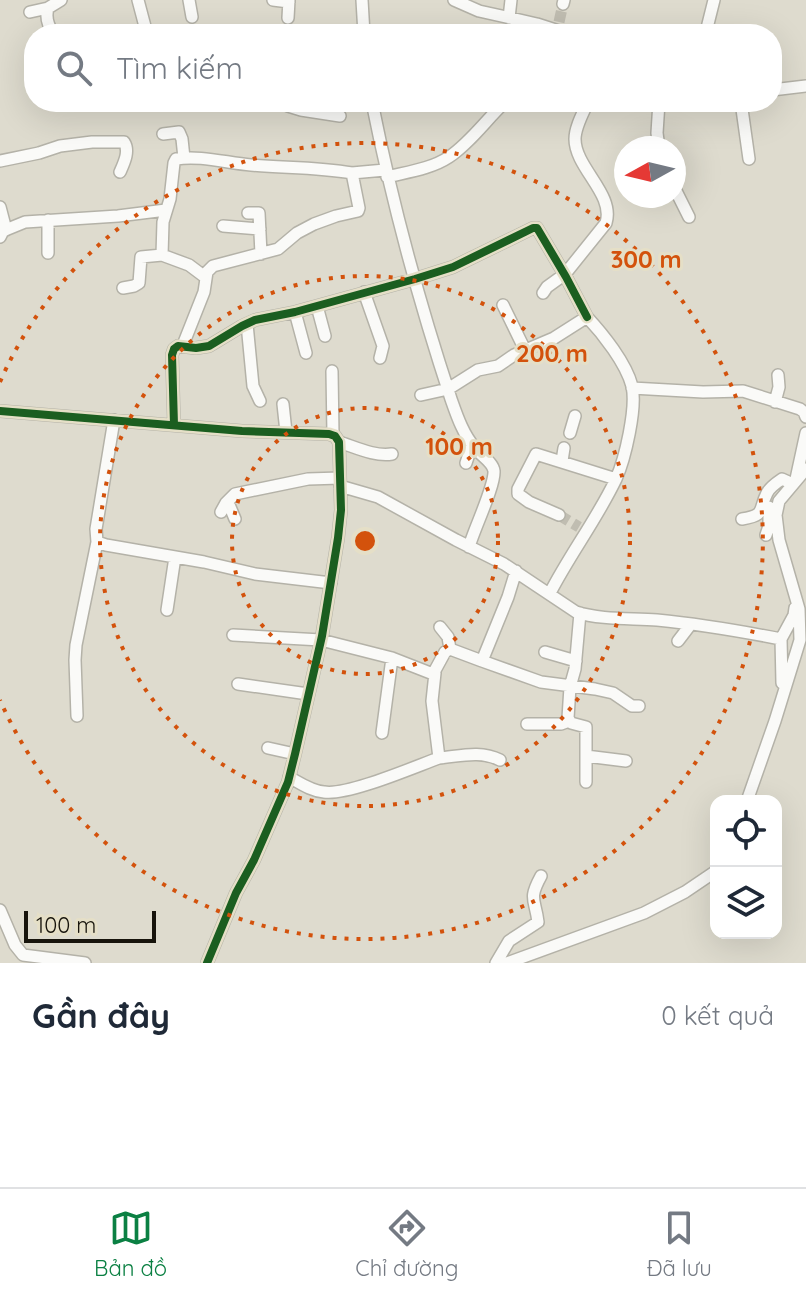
<!DOCTYPE html>
<html lang="vi">
<meta charset="utf-8">
<style>
body{margin:0;font-family:Quicksand,sans-serif;background:#f2f2f3;color:#1f2937}
.controls{position:absolute;right:24px;bottom:24px;display:grid;overflow:hidden;border-radius:16px;box-shadow:0 8px 32px #0002}
.controls button{width:72px;height:72px;display:grid;place-items:center;padding:0;border:0;border-bottom:2px solid #e0e1e3;background:#fff;color:#1f2937;font:40px sans-serif}
.compass{position:absolute;left:614px;top:136px;width:72px;height:72px;border-radius:50%;background:#fff;box-shadow:0 8px 32px #0002;rotate:262deg}
.scale{position:absolute;left:24px;bottom:20px;width:132px;box-sizing:border-box;padding-left:8px;border:4px solid #17140c;border-top:0;font-size:22px;line-height:28px;white-space:nowrap;color:#17140c;-webkit-text-stroke:6px #e5dfc7;paint-order:stroke}
.list{margin:0;padding:0;list-style:none}
h2{display:flex;justify-content:space-between;align-items:center;height:104px;margin:0;padding:0 32px;font-size:34px}
h2 small{font-size:26px;font-weight:400;color:#747a83}
.icon{flex:none;width:44px;height:44px;fill:none;stroke:currentColor;stroke-width:2;stroke-linecap:round;stroke-linejoin:round}
.map{position:relative;flex:none;width:806px;height:963px;overflow:hidden}
.search{position:absolute;background:#fff;box-shadow:0 8px 32px #0002;left:24px;right:24px;top:24px;height:88px;display:flex;align-items:center;gap:20px;box-sizing:border-box;padding:0 28px;border-radius:32px;color:#747a83;font-size:30px}
.sheet{height:224px;background:#fff}
nav{display:flex;justify-content:space-around;align-items:center;box-sizing:border-box;height:112px;border-top:2px solid #e0e1e3;background:#fff;font-size:22px;color:#747a83}
nav a{display:grid;justify-items:center;gap:4px}
nav .on{color:#0b8043}
.map>svg:first-child{display:block}
.lines{fill:none;stroke-linecap:round;stroke-linejoin:round}
.minor-tunnel{stroke:#c0bdb1;stroke-width:11;stroke-dasharray:11 5.5;stroke-linecap:butt}
.minor-casing{stroke:#b4b2a8;stroke-width:14}
.minor{stroke:#fafaf8;stroke-width:11}
.cycleway-casing{stroke:#e5dfc7;stroke-width:13}
.cycleway{stroke:#1b5e20;stroke-width:8}
.ring{fill:none;stroke:#d3520c;stroke-width:4;stroke-dasharray:4 8}
.centre{fill:#d3520c;stroke:#e5dfc7;stroke-width:4}
.ring-label{font-size:24px;text-anchor:middle;font-weight:bold;fill:#d3520c;stroke:#e5dfc7;stroke-width:6;stroke-linejoin:round;paint-order:stroke}
</style>
<div class="map">
<svg width="806" height="963" viewBox="0 0 806 963">
<rect width="100%" height="100%" fill="#dedbce"/>
<g class="lines">
<!-- minor-tunnel -->
<path class="minor-tunnel" d="M559 22 563 4
M559 515 579 527"/>
<defs>
<path id="minor" d="M138 0 147 34
M189 0 192 17
M273 0 289 2
M362 0 364 34
M454 0 479 11 537 24 568 34
M563 4 564 0
M30 12 48 8
M288 18 289 0
M509 18 511 0
M707 28 714 0
M54 34C48 26 45 18 48 8L61 0
M772 90 806 86
M284 102 288 106 301 110 306 102
M372 102C392 202 419 302 451 399 457 416 463 434 475 448 481 456 493 462 494 471 495 486 474 529 469 547
M741 102 749 159
M301 110 340 116
M163 134 179 132 182 139 184 158
M659 148 657 133 659 102
M0 161 39 153 60 146 92 142H124C130 151 124 163 120 172
M387 177C407 172 431 169 449 157 470 143 486 120 505 102
M674 187 689 217
M0 207 6 230
M248 213H259L261 254
M223 226 260 229
M0 237 3 231 25 222 118 216 166 210
M48 253V220
M205 277 189 265 162 255 163 222 170 199 174 163 176 159C200 155 227 163 251 165 285 168 318 167 352 173
M123 288 134 286 139 283 141 257 162 255
M364 292 383 346 380 358
M543 293 547 287 565 274 606 223C615 194 575 168 575 139 575 127 583 113 588 102
M503 305 525 350
M317 306 325 336
M295 312 306 353
M247 324 253 386 260 401
M183 345 204 292 207 272 213 266 278 249 297 233 314 224 336 216 358 211 359 208 352 173 385 170
M332 371 333 435
M632 388 703 392 743 391 800 409 804 412 806 417
M421 395 448 389 478 370 498 366 514 355 554 338 587 317C603 334 626 363 632 386 637 408 625 459 616 479L536 454 518 489V494L529 502 559 515
M775 402 779 387 778 375
M283 404 286 432
M0 411 242 431 329 434 335 436 339 442 341 510 338 538 322 636 295 754 288 782 254 860 236 893 207 963
M114 420 96 529 97 542 106 545 204 562 255 574 331 583
M174 425 172 355 174 349 178 346 196 348 209 346 242 326 255 320 295 312 415 279 453 267 533 228H537L540 233 566 277 587 317
M570 433 575 416
M339 442C355 447 375 457 392 454
M562 461 564 448
M466 463 472 445
M796 479 806 433
M340 486 378 497 456 540 504 564 576 612C601 620 631 618 657 620 698 624 740 631 781 639
M226 503 230 507 235 519
M221 512 226 503 235 494 308 479 340 478
M742 519C766 515 758 511 767 493 770 487 776 483 782 479L793 484
M766 535 769 526V507
M516 571 508 597 482 661 541 682 595 689 613 693 632 706H639
M550 593C570 554 597 519 616 479
M167 610 175 557
M580 613 575 669 570 687 568 718 571 723 586 727V782
M440 627 448 637 450 649
M233 635 321 640 392 658 433 674 445 652 450 649 482 661
M678 641 691 624
M545 652 576 661
M782 683 781 639 794 615 795 608
M238 684 308 694
M77 716 75 660 76 645 97 542
M527 724H561L569 721
M382 733 392 658
M268 748 295 754
M586 756 626 761
M439 758C461 756 480 750 500 760
M289 777C300 783 311 791 324 792 347 796 414 767 439 758L432 701 435 673
M747 801 775 721 800 640 799 609 779 540 776 515 779 501 806 469
M0 910 15 945 23 955 85 963
M496 963 509 941 538 922C535 898 528 900 541 876
M507 963 644 913 685 892 716 871"/>
</defs>
<!-- minor casing -->
<use href="#minor" class="minor-casing"/>
<!-- minor -->
<use href="#minor" class="minor"/>
<defs>
<path id="cycleway" d="M0 411 242 431 329 434 335 436 339 442 341 510 338 538 322 636 295 754 288 782 254 860 236 893 207 963
M174 425 172 355 174 349 178 346 196 348 209 346 242 326 255 320 295 312 415 279 453 267 533 228H537L540 233 566 277 587 317"/>
</defs>
<!-- cycleway casing -->
<use href="#cycleway" class="cycleway-casing"/>
<!-- cycleway -->
<use href="#cycleway" class="cycleway"/>
</g>
<!-- distance rings -->
<g class="ring">
<circle cx="365" cy="541" r="133"/>
<circle cx="365" cy="541" r="265"/>
<path d="M0 382A398 398 0 1 1 0 700"/>
</g>
<circle cx="365" cy="541" r="12" class="centre"/>
<g class="ring-label">
<text x="646" y="268">300 m</text>
<text x="552" y="362">200 m</text>
<text x="459" y="455">100 m</text>
</g>
</svg>
<div class="controls">
<button><svg class="icon" aria-label="locate" viewBox="0 0 24 24"><circle cx="12" cy="12" r="6"/><path d="M12 2v4M12 18v4M2 12h4M18 12h4"/></svg></button>
<button><svg class="icon" aria-label="layers" viewBox="0 0 24 24"><path d="M12 4l9 5-9 5-9-5zM3 14l9 5 9-5"/></svg></button>
</div>
<svg class="compass" viewBox="-18 -18 36 36"><path d="M0-13l5 13h-10z" fill="#e53935"/><path d="M0 13l5-13h-10z" fill="#747a83"/></svg>
<div class="scale">100 m</div>
<div class="search"><svg class="icon" aria-label="search" viewBox="0 0 24 24"><circle cx="10" cy="10" r="6"/><path d="M15 15l6 6"/></svg>Tìm kiếm</div>
</div>
<section class="sheet">
<h2>Gần đây<small>0 kết quả</small></h2>
<ul class="list">
</ul>
</section>
<nav>
<a class="on"><svg class="icon" aria-label="map" viewBox="0 0 24 24"><path d="M3 6l6-2 6 2 6-2v14l-6 2-6-2-6 2zM9 4v14M15 6v14"/></svg>Bản đồ</a>
<a><svg class="icon" aria-label="directions" viewBox="0 0 24 24"><path d="M12 3l9 9-9 9-9-9zM9 14v-3h6M13 9l2 2-2 2"/></svg>Chỉ đường</a>
<a><svg class="icon" aria-label="saved" viewBox="0 0 24 24"><path d="M7 4h10v16l-5-4-5 4z"/></svg>Đã lưu</a>
</nav>
